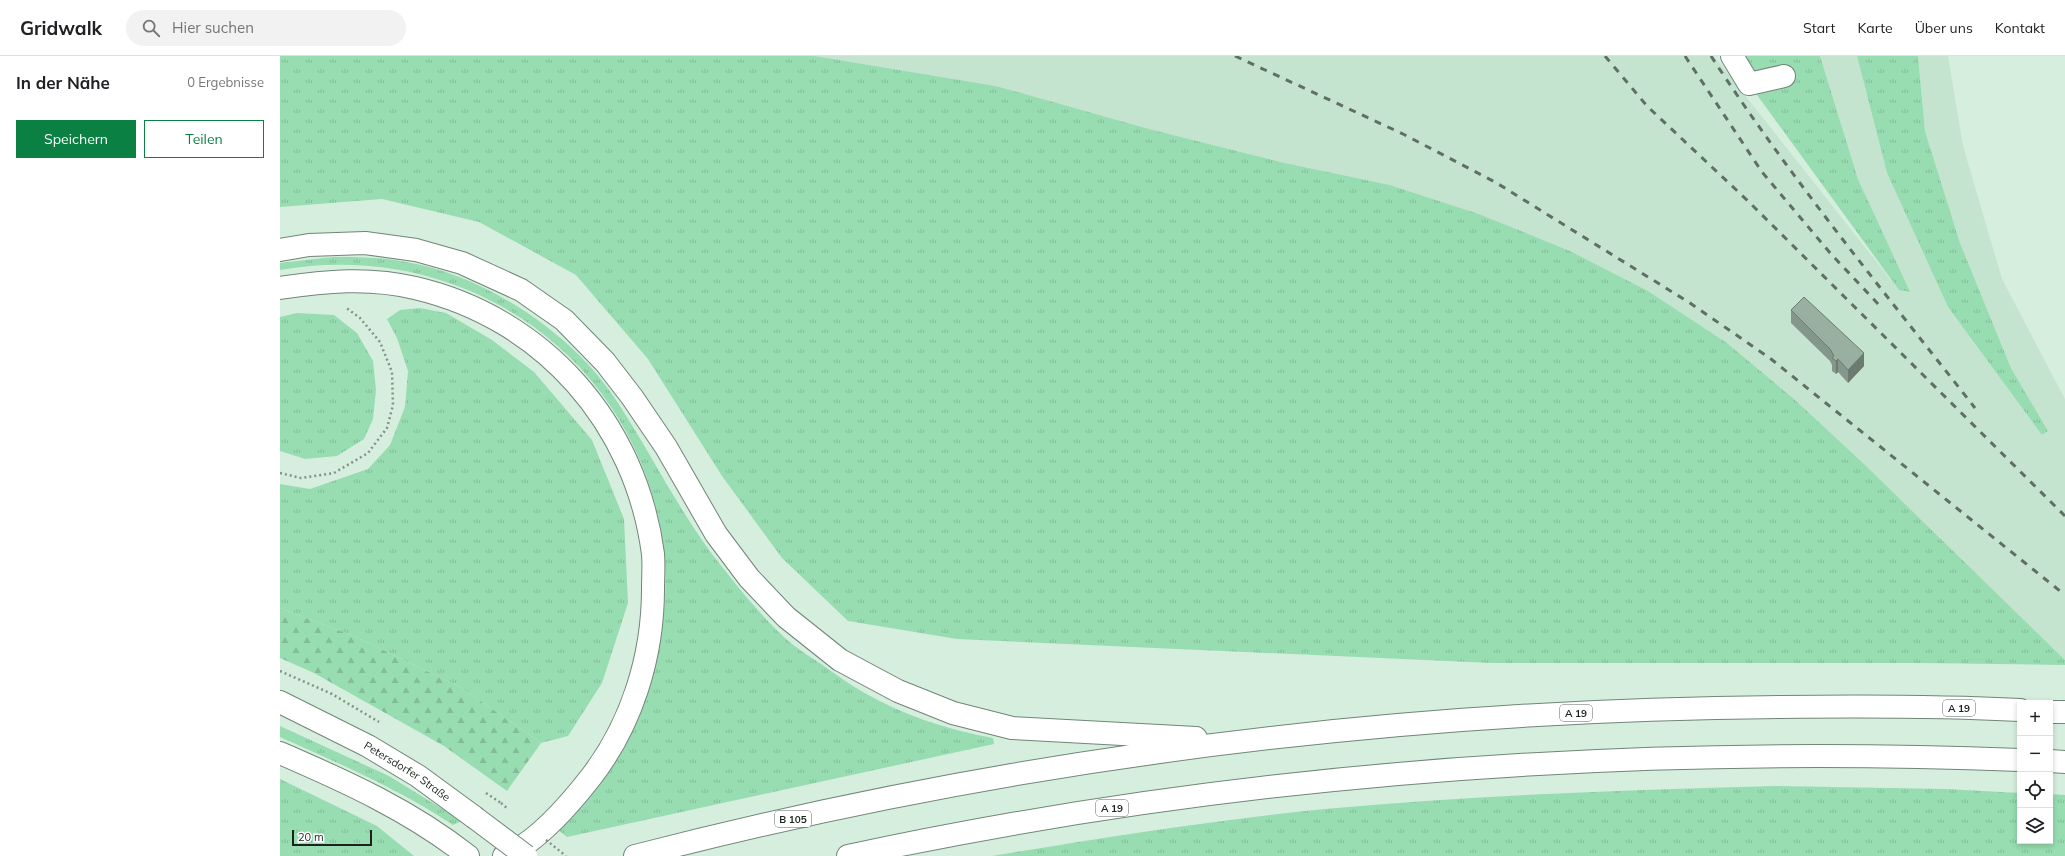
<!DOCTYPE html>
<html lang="de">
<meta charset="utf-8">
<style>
body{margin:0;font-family:Mulish,sans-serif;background:#f2f2f2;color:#202124}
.controls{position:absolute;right:12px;bottom:12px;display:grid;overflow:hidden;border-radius:0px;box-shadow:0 2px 6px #0003}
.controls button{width:36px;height:36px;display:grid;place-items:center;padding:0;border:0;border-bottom:1px solid #e0e0e0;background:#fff;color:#202124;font:20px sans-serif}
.scale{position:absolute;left:12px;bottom:10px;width:80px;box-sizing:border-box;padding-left:4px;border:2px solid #1a231d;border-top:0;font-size:11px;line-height:14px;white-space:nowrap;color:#1a231d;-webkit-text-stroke:3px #fff;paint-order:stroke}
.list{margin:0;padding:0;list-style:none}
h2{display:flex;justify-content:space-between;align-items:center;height:52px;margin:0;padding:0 16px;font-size:17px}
h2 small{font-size:13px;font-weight:400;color:#757577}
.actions{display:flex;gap:8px;padding:12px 16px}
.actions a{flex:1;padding:9px 0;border:1px solid #0b8043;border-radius:0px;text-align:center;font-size:14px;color:#0b8043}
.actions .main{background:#0b8043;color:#fff}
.icon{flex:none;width:22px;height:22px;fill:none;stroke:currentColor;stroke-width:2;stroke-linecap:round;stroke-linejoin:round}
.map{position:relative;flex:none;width:1785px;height:800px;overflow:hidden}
header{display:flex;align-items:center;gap:24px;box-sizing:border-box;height:56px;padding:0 20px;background:#fff;border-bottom:1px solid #e0e0e0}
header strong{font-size:19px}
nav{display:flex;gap:22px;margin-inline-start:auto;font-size:14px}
.search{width:280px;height:36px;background:#f2f2f2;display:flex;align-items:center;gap:10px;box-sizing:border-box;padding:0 14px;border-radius:22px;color:#757577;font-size:15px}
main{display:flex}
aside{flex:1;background:#fff}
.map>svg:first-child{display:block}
.built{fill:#c5e4cf}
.grass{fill:url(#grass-tufts)}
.forest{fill:url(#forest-firs)}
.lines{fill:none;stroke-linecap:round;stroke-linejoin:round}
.minor-casing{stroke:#708677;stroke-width:24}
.highway-casing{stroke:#708677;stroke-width:24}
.path{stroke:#829388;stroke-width:2.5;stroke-dasharray:2 3;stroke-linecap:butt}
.minor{stroke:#fff;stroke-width:22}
.highway{stroke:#fff;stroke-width:22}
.rail{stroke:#606f65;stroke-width:3;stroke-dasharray:7 7;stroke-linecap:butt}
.minor-bridge-casing{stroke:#708677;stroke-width:24;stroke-linecap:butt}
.path-bridge{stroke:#829388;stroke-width:2.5;stroke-dasharray:2 3;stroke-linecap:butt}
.minor-bridge{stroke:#fff;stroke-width:22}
.wall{fill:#84978a}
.shaded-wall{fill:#6b7b70}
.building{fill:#99b0a0;stroke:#6b7b70}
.labels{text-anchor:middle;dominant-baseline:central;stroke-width:4;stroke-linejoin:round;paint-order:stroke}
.shield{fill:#fff;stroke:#5f6561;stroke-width:1}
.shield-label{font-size:10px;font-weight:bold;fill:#1a231d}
.street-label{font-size:11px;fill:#1a231d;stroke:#fff}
</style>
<header>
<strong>Gridwalk</strong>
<div class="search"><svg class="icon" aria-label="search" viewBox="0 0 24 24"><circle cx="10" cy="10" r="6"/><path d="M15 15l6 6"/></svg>Hier suchen</div>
<nav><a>Start</a><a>Karte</a><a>Über uns</a><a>Kontakt</a></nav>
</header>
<main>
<aside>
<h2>In der Nähe<small>0 Ergebnisse</small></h2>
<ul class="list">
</ul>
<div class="actions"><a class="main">Speichern</a><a>Teilen</a></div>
</aside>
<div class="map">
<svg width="1785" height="800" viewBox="0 0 1785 800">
<defs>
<pattern id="grass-tufts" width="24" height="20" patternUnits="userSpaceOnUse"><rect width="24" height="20" fill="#97ddb1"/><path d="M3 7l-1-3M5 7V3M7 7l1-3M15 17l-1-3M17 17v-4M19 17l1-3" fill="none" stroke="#82bd98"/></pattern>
<pattern id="forest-firs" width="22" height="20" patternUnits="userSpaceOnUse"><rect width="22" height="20" fill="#97ddb1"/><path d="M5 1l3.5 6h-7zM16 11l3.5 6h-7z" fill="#82bd98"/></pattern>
</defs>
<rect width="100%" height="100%" fill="#d6eede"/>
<!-- built -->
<path class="built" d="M535 0H1434L1619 234 1629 236 1578 123 1540 0H1577L1607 117 1668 251 1763 379 1768 375 1731 312 1680 187 1645 75 1638 0H1668L1683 90 1722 223 1785 343V604L1583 407 1514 343 1447 287 1368 235 1290 195 1199 158 1110 129 1005 107 869 73 716 30Z"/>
<!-- grass -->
<path class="grass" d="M0 0H535L716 30 869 73 1005 107 1110 129 1199 158 1290 195 1368 235 1447 287 1514 343 1583 407 1785 604V609L1642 607H1211L677 583 568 565 502 502 442 420 368 303 296 219 199 166 102 143 0 151Z
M1452 0H1540L1578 123 1630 236 1619 234 1469 28Z
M1577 0H1638L1645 75 1680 187 1731 312 1768 375 1762 379 1668 251 1607 117Z
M53 201C77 201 101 201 126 206 202 218 291 276 334 341 368 392 395 448 432 498 456 529 482 562 512 588 522 596 534 603 544 610 557 619 570 629 583 636 622 659 669 674 713 682L714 688 287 781 277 773C294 749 311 724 327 700 346 673 366 648 374 615 385 568 390 517 380 469 344 291 176 183 0 214V207Z
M140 252 166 257 212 284 254 316 312 384 344 463 348 547 322 627 288 680 261 687 182 632 76 581 0 552V428L30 433 88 413 110 389 125 351 128 315 117 282 107 263 120 254Z
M17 257 54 259 77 277 93 305 96 334 93 363 84 383 57 400 25 403 0 395V261Z
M0 670 109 720 182 765 173 769C119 733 60 708 0 681Z
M0 723 97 770 134 800H0Z
M1496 730 1666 733 1740 737V785H1770V738L1785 739V800H712C822 782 933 764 1045 753 1195 739 1345 734 1496 730Z"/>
<!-- forest -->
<path class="forest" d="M0 552 76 581 182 632 261 687 227 735 164 690 34 617 0 602Z"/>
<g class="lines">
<defs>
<g id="minor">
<path d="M1452 0 1469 28 1504 20"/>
<path id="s1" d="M0 646 88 690 138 720 194 761"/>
<path d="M0 697C67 726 131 755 188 800"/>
</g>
<path id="highway" d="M0 194 29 189 85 187 136 194 182 207 241 234 284 264 325 306 352 341 386 391 436 478 469 522 506 561 560 604 618 635 673 657 732 672 916 682
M0 232C45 225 90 221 135 232 264 262 356 368 373 498 374 510 373 522 373 533 373 600 352 668 311 721 290 748 257 787 224 800
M1770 656H1785
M1770 705 1785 706
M355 800C729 703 1116 654 1501 651 1581 650 1660 650 1740 654
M568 800C953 717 1347 689 1740 704"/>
</defs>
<!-- minor casing -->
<use href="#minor" class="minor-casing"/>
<!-- highway casing -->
<use href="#highway" class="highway-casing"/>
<!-- path -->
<path class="path" d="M0 417 21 422 54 417 88 397 107 372 113 349 112 316 100 286 80 262 65 251
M0 615 52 638 99 666
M206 737 221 747"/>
<!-- minor -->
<use href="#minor" class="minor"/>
<!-- highway -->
<use href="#highway" class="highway"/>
<!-- rail -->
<path class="rail" d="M955 0 1123 78 1215 126 1410 247 1491 303 1785 539
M1325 0 1367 50 1468 145 1785 460
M1405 0 1482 116 1551 198 1600 250
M1431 0C1511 123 1605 237 1695 352"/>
<defs>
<path id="minor-bridge" d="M194 761 246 800"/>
</defs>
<!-- minor-bridge casing -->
<use href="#minor-bridge" class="minor-bridge-casing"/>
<!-- path-bridge -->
<path class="path-bridge" d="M221 747 228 753
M266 784 286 800"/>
<!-- minor-bridge -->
<use href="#minor-bridge" class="minor-bridge"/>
</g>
<!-- wall -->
<path class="wall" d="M1511 254 1584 310 1568 327 1558 316 1556 318 1552 315V309L1550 305 1511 267Z"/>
<!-- shaded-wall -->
<path class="shaded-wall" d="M1584 297V310L1568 327V314Z
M1558 303V316L1556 318V305Z"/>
<!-- building -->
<path class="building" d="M1524 241 1584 297 1568 314 1558 303 1556 305 1552 302 1554 300 1550 293 1511 254Z"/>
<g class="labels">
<!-- shield labels -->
<g class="shield">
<rect x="1663" y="644" width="32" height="16" rx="3"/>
<rect x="1280" y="649" width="32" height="16" rx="3"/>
<rect x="816" y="744" width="32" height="16" rx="3"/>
<rect x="495" y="755" width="36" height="16" rx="3"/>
</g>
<g class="shield-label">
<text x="1679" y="652">A 19</text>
<text x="1296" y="657">A 19</text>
<text x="832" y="752">A 19</text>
<text x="513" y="763">B 105</text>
</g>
<!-- street labels -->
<g class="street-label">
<text stroke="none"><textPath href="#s1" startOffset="145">Petersdorfer Straße</textPath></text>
</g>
</g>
</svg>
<div class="controls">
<button>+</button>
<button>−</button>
<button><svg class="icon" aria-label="locate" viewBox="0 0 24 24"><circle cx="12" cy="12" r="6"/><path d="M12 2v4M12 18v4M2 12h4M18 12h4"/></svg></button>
<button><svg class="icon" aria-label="layers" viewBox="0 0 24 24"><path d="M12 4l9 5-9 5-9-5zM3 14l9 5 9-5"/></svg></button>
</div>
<div class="scale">20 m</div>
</div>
</main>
